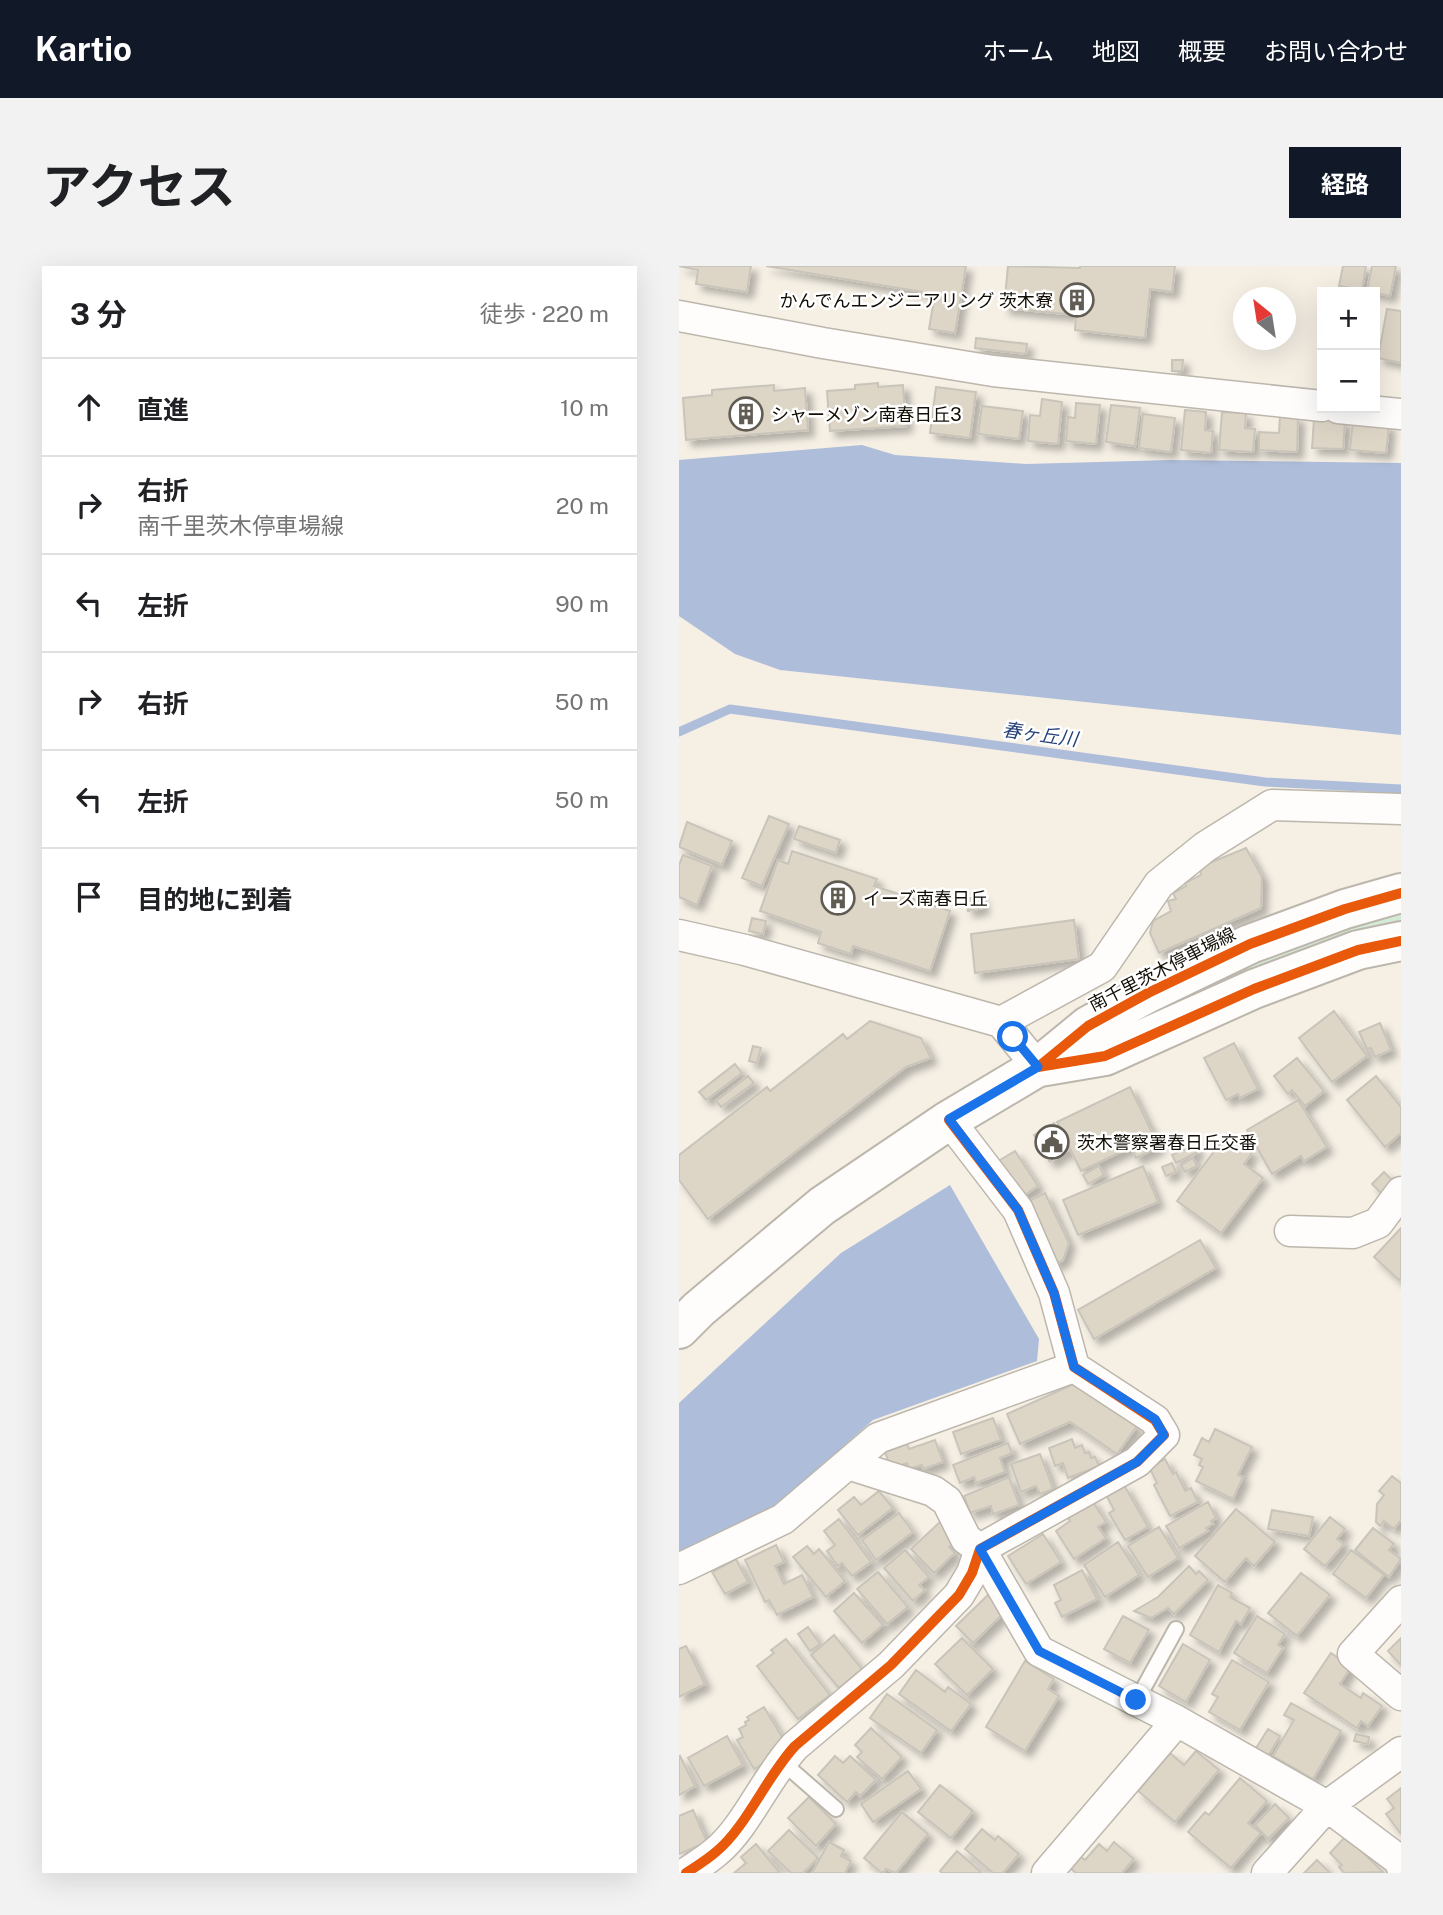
<!DOCTYPE html>
<html lang="ja">
<meta charset="utf-8">
<style>
body{margin:0;font-family:"Public Sans","Noto Sans JP",sans-serif;background:#f2f2f2;color:#202124}
.controls{position:absolute;right:21px;top:21px;display:grid;overflow:hidden;border-radius:0px;box-shadow:0 7px 28px #0002}
.controls button{width:63px;height:63px;display:grid;place-items:center;padding:0;border:0;border-bottom:2px solid #e0e0e0;background:#fff;color:#202124;font:35px sans-serif}
.compass{position:absolute;left:554px;top:21px;width:63px;height:63px;border-radius:50%;background:#fff;box-shadow:0 7px 28px #0002;rotate:330deg}
.stop{position:absolute;width:21px;height:21px;margin:-16px;border:5px solid #1a73e8;border-radius:50%;background:#fff}
.stop.end{background:#1a73e8;border-color:#fff;box-shadow:0 2px 7px #0008}
.list{margin:0;padding:0;list-style:none}
h2{display:flex;justify-content:space-between;align-items:center;height:91px;margin:0;padding:0 28px;font-size:30px}
h2 small{font-size:23px;font-weight:400;color:#757577}
.list li{display:grid;grid-template-columns:46px 1fr auto;gap:21px;align-items:center;box-sizing:border-box;height:98px;padding:0 28px;border-top:2px solid #e0e0e0}
.list b{display:block;font-size:26px;white-space:nowrap}
.list p{margin:0;font-size:23px;white-space:nowrap;color:#757577}
.list em{font-size:23px;font-style:normal;color:#757577}
.icon{flex:none;width:38px;height:38px;fill:none;stroke:currentColor;stroke-width:2;stroke-linecap:round;stroke-linejoin:round}
.map{position:relative;flex:none;width:722px;height:1607px;overflow:hidden;border-radius:0px}
header{display:flex;align-items:center;gap:42px;box-sizing:border-box;height:98px;padding:0 35px;background:#111827;color:#fff}
header strong{font-size:33px}
nav{display:flex;gap:38px;margin-inline-start:auto;font-size:24px}
.intro{display:flex;align-items:center;justify-content:space-between;box-sizing:border-box;height:168px;padding:0 42px}
h1{margin:0;font-size:49px}
.button{padding:18px 32px;border-radius:0px;background:#111827;color:#fff;font-size:24px;font-weight:700}
main{display:flex;gap:42px;padding:0 42px}
aside{flex:1;background:#fff;border-radius:0px;box-shadow:0 7px 28px #0002}
.map>svg:first-child{display:block}
.green{fill:#d3ebd6}
.water{fill:#aebdda}
.lines{fill:none;stroke-linecap:round;stroke-linejoin:round}
.stream{stroke:#aebdda;stroke-width:9}
.building{fill:#ddd5c6;stroke:#c9c4ba;stroke-width:2;filter:url(#shadow)}
.service-casing{stroke:#bcb6ac;stroke-width:18}
.minor-casing{stroke:#bcb6ac;stroke-width:33}
.secondary-casing{stroke:#bcb6ac;stroke-width:42}
.service{stroke:#fefdfb;stroke-width:14}
.minor{stroke:#fefdfb;stroke-width:30}
.secondary{stroke:#fefdfb;stroke-width:38}
.cycleway-casing{stroke:#fff;stroke-width:15}
.cycleway{stroke:#e8590c;stroke-width:10}
.route{stroke:#1a73e8;stroke-width:9}
.labels{text-anchor:middle;dominant-baseline:central;stroke-width:5;stroke-linejoin:round;paint-order:stroke}
.poi-label{font-size:18px;fill:#120d05;stroke:#fff;text-anchor:start}
.street-label{font-size:18px;fill:#120d05;stroke:#fff}
.water-label{font-size:19px;font-style:italic;fill:#26427a;stroke:#fff}
</style>
<header>
<strong>Kartio</strong>
<nav><a>ホーム</a><a>地図</a><a>概要</a><a>お問い合わせ</a></nav>
</header>
<div class="intro"><h1>アクセス</h1><a class="button">経路</a></div>
<main>
<aside>
<h2>3 分<small>徒歩 · 220 m</small></h2>
<ul class="list">
<li><svg class="icon" aria-label="ahead" viewBox="0 0 24 24"><path d="M12 20V5M6 11l6-6 6 6"/></svg><div><b>直進</b></div><em>10 m</em></li>
<li><svg class="icon" aria-label="right" viewBox="0 0 24 24"><path d="M7 20v-9h11M14 6l5 5-5 5"/></svg><div><b>右折</b><p>南千里茨木停車場線</p></div><em>20 m</em></li>
<li><svg class="icon" aria-label="left" viewBox="0 0 24 24"><path d="M17 20v-9H6M10 6l-5 5 5 5"/></svg><div><b>左折</b></div><em>90 m</em></li>
<li><svg class="icon" aria-label="right" viewBox="0 0 24 24"><path d="M7 20v-9h11M14 6l5 5-5 5"/></svg><div><b>右折</b></div><em>50 m</em></li>
<li><svg class="icon" aria-label="left" viewBox="0 0 24 24"><path d="M17 20v-9H6M10 6l-5 5 5 5"/></svg><div><b>左折</b></div><em>50 m</em></li>
<li><svg class="icon" aria-label="arrive" viewBox="0 0 24 24"><path d="M6 21V4h12l-3 4 3 4H6"/></svg><div><b>目的地に到着</b></div></li>
</ul>
</aside>
<div class="map">
<svg width="722" height="1607" viewBox="0 0 722 1607">
<defs>
<filter id="shadow"><feDropShadow dx="6" dy="6" stdDeviation="3.5" flood-color="#0004"/></filter>
</defs>
<rect width="100%" height="100%" fill="#f5efe4"/>
<!-- green -->
<path class="green" d="M722 646V659L543 717 452 756 540 709 620 679Z"/>
<!-- water -->
<path class="water" d="M183 179 216 189 347 198 492 194 722 197V469L101 404 56 388 0 350V194Z
M271 919 360 1073 358 1095 194 1154 94 1243 0 1287V1137L162 987Z"/>
<g class="lines">
<!-- stream -->
<path class="stream" d="M0 466 51 443 586 516 722 523"/>
</g>
<!-- building -->
<path class="building" d="M0 0H72L68 26 17 18 19 4Z
M87 0H287L276 67 250 63 256 28Z
M329 0 401 2V0H496L493 26 471 23 466 72 396 64 397 49 325 42Z
M664 0H687L683 24 660 20Z
M693 0H717L711 30 688 25Z
M708 43 722 45V97L699 92Z
M643 62V90L639 89Z
M297 72 348 78 347 88 296 82Z
M493 94H504L503 105H493Z
M199 117V121L224 119 227 160 151 165 148 125 176 123V119Z
M95 119V125L126 122 129 164 7 174 4 132 33 129V124Z
M257 121 297 126 291 172 251 167Z
M363 133 383 136 379 178 349 175 351 149 361 150Z
M397 137 421 139 417 178 387 175 389 151 396 152Z
M432 139 461 142 456 180 427 176Z
M303 140 344 145 340 173 299 168Z
M506 144 527 146 526 164 534 165 532 187 502 184Z
M543 146 567 147 566 162 576 163 574 186 540 184Z
M464 148 496 152 492 186 460 182Z
M601 150 619 151 618 186 580 184V166L600 167Z
M635 153 666 155 664 183 633 182Z
M674 155 710 159 707 187 671 184Z
M90 550 110 558 83 620 63 612Z
M8 556 53 575 43 599 0 581Z
M120 560 161 574 157 587 115 573Z
M567 582 583 611 582 642 480 687 471 667 474 655 492 645 489 635 497 633 494 627 507 620 506 617 522 609 521 601Z
M113 585 198 613 195 620 271 645 251 705 174 680 172 688 139 677 142 666 81 645 99 594 109 598Z
M4 589 33 600 18 639 0 631V599Z
M302 630 304 642 289 645 287 633Z
M73 652 87 655 84 668 70 665Z
M395 654 400 693 296 707 292 668Z
M655 745 688 790 653 816 620 772Z
M191 755 242 772 252 792 227 801 29 953 0 914V889L88 821 91 825 164 768 168 773Z
M701 757 712 784 696 791 692 782 688 783 680 766Z
M555 777 579 823 561 832 559 828 547 834 525 792Z
M74 780 82 782 78 797 70 795Z
M618 792 645 825 626 840 613 824 609 828 595 810Z
M56 798 63 807 27 834 20 826Z
M69 810 75 817 42 841 37 835Z
M697 810 722 841V867L706 881 668 834Z
M451 821 480 881 457 892 452 881 402 905 378 856Z
M619 834 648 881 625 895 622 890 593 908 568 864Z
M375 857 391 883 371 896 355 869Z
M548 868 573 887 565 898 584 912 542 967 498 935Z
M515 878 519 886 497 897 493 889Z
M336 885 359 920 340 933 316 897Z
M514 892 518 900 506 906 502 899Z
M493 897 497 906 487 910 483 901Z
M420 900 425 909 409 918 404 909Z
M464 900 479 936 399 969 384 934Z
M705 906 714 915 702 927 693 918Z
M366 927 390 977 384 994 375 999 346 937Z
M722 962V1012L720 1014 695 991Z
M521 974 537 1002 415 1073 399 1044Z
M395 1118 458 1160 438 1188 391 1156 341 1178 328 1148Z
M314 1152 322 1174 282 1188 274 1166Z
M536 1163 573 1181 559 1209 564 1211 554 1233 517 1215 524 1201 520 1199 523 1193 515 1189 523 1172 530 1176Z
M393 1173 396 1182 403 1179 406 1187 410 1186 412 1192 416 1191 420 1200 389 1212 384 1197 376 1200 370 1182Z
M256 1174 264 1196 244 1203 243 1199 230 1203 228 1197 212 1203 206 1186 228 1178 230 1183Z
M329 1177 333 1187 321 1192 326 1206 297 1217 295 1211 281 1217 274 1199Z
M361 1188 374 1223 361 1228 357 1220 342 1226 332 1198Z
M486 1193 494 1208 497 1206 506 1225 512 1222 519 1236 491 1250 475 1219 478 1217 470 1201Z
M713 1210 722 1217V1254L715 1263 705 1255 701 1260 697 1256 698 1238 705 1229 700 1225Z
M330 1211 340 1239 314 1248 312 1240 291 1247 285 1230Z
M445 1219 469 1261 446 1274 430 1247 435 1244 427 1229Z
M200 1225 214 1242 179 1269 159 1244 175 1231 182 1239Z
M412 1233 427 1256 419 1261 427 1272 395 1293 377 1265 391 1255 387 1249Z
M529 1236 537 1252 532 1255 534 1258 527 1262 529 1265 500 1282 487 1260Z
M557 1243 596 1276 575 1300 567 1292 546 1316 516 1290Z
M593 1244 634 1251 630 1270 589 1263Z
M220 1247 234 1266 197 1294 183 1274Z
M651 1251 666 1263 658 1273 665 1278 646 1300 625 1283Z
M160 1253 192 1296 173 1310 163 1297 159 1300 148 1285 156 1279 145 1265Z
M262 1255 276 1276 270 1281 276 1287 255 1307 232 1283Z
M480 1261 499 1292 469 1311 449 1280Z
M694 1262 715 1278 710 1284 722 1293 710 1311 676 1284Z
M364 1268 382 1296 347 1318 329 1290Z
M439 1276 460 1309 426 1331 405 1299Z
M97 1279 105 1296 96 1300 105 1318 123 1309 134 1331 98 1349 90 1334 86 1336 66 1294Z
M128 1280 135 1288 140 1283 166 1315 147 1331 114 1291Z
M226 1284 250 1311 240 1319 246 1324 234 1335 205 1302Z
M672 1284 705 1309 687 1332 654 1308Z
M57 1293 69 1316 46 1328 33 1306Z
M510 1300 517 1308 520 1305 529 1314 495 1348 489 1342 472 1352 455 1345 479 1331Z
M403 1304 418 1333 383 1351 376 1337 382 1334 375 1319Z
M199 1306 229 1341 208 1358 178 1323Z
M622 1307 651 1329 618 1370 589 1347Z
M539 1319 553 1327 551 1331 571 1342 562 1358 557 1355 540 1386 511 1369Z
M175 1327 204 1359 183 1377 155 1345Z
M309 1329 326 1346 294 1377 277 1360Z
M444 1350 470 1364 451 1397 425 1383Z
M578 1350 606 1368 599 1379 604 1382 588 1407 555 1387Z
M129 1361 141 1378 131 1385 119 1368Z
M155 1369 183 1403 160 1422 132 1389Z
M283 1372 314 1403 288 1429 256 1398Z
M722 1372V1399L709 1385Z
M107 1373 151 1429 119 1453 78 1400 95 1387 92 1384Z
M504 1378 531 1394 507 1436 480 1420Z
M7 1380 26 1418 0 1431V1383Z
M652 1387 672 1401 661 1418 682 1432 684 1427 703 1440 689 1460 682 1455 678 1462 625 1427Z
M553 1394 590 1416 561 1464 530 1446 539 1431 533 1428Z
M346 1395 375 1413 369 1423 380 1430 346 1485 307 1461Z
M237 1404 266 1426 269 1421 292 1438 272 1465 220 1428Z
M208 1428 258 1464 242 1487 191 1452Z
M612 1437 662 1465 634 1513 594 1490 615 1454 605 1449Z
M85 1441 106 1476 92 1484 96 1491 75 1503 58 1474 64 1471 60 1463 67 1459 66 1456 70 1454 68 1451Z
M192 1462 223 1491 203 1513 178 1491 183 1486 176 1479Z
M589 1463 601 1470 586 1495 574 1487Z
M677 1468 690 1471 689 1478 675 1475Z
M48 1470 64 1499 25 1520 9 1492Z
M517 1485 540 1504 496 1556 459 1525 491 1487 505 1499Z
M1 1490 16 1520 0 1529V1491Z
M156 1490 164 1497 171 1490 197 1514 181 1530 177 1526 168 1536 139 1509Z
M229 1505 242 1523 194 1556 182 1538Z
M561 1512 588 1535 569 1557 582 1567 552 1602 509 1566 526 1546 530 1549Z
M261 1519 294 1545 272 1572 239 1546Z
M722 1522V1568L707 1548 715 1542 708 1533Z
M130 1531 157 1558 137 1580 109 1552Z
M596 1538 610 1552 589 1573 576 1559Z
M14 1544 28 1576 0 1588V1550Z
M223 1546 249 1568 217 1607 207 1603 203 1607 185 1592Z
M303 1563 316 1574 319 1570 340 1588 324 1607H314L286 1583Z
M110 1564 139 1592 124 1607H112L89 1585Z
M667 1570 704 1606 665 1607 660 1601 663 1599 651 1587Z
M150 1576 165 1584 162 1590 172 1595 166 1607H133Z
M435 1576 455 1593 443 1607H397L391 1602 401 1590 406 1594 420 1578 428 1585Z
M77 1578 101 1607H55L67 1597 62 1591Z
M278 1585 303 1607H263L261 1605Z
M638 1594 651 1607H625Z"/>
<g class="lines">
<defs>
<path id="service" d="M458 1434 497 1363
M102 1495 157 1543"/>
<path id="minor" d="M0 50 144 77 314 105 643 140
M659 142 722 148
M0 669 66 684 322 756 359 801
M322 756 423 701 480 618 526 581 593 539 722 543
M611 965 674 967 699 957 722 926
M169 1198 254 1225 268 1235 287 1273 301 1283 360 1385 498 1455 648 1540 720 1594 722 1599
M0 1303 104 1253 199 1172 395 1101
M722 1335 674 1388 722 1429
M7 1607C18 1600 29 1593 38 1585 67 1561 88 1510 116 1480L212 1399 280 1329 293 1307 301 1283 458 1196 485 1169 476 1154 395 1101 375 1027 339 944 270 854
M368 1607 498 1455
M588 1607 648 1540 722 1486"/>
<path id="secondary" d="M361 801 426 790 575 723 679 684 722 675
M0 1063 20 1043 143 940 270 854 359 801 409 760 469 727 571 678 666 643 722 627"/>
</defs>
<!-- service casing -->
<use href="#service" class="service-casing"/>
<!-- minor casing -->
<use href="#minor" class="minor-casing"/>
<!-- secondary casing -->
<use href="#secondary" class="secondary-casing"/>
<!-- service -->
<use href="#service" class="service"/>
<!-- minor -->
<use href="#minor" class="minor"/>
<!-- secondary -->
<use href="#secondary" class="secondary"/>
<defs>
<path id="cycleway" d="M359 801 409 760 469 727 571 678 666 643 722 627
M359 801 426 790 575 723 679 684 722 675
M7 1607C18 1600 29 1593 38 1585 67 1561 88 1510 116 1480L212 1399 280 1329 293 1307 301 1283 458 1196 485 1169 476 1154 395 1101 375 1027 339 944 270 854"/>
</defs>
<!-- cycleway casing -->
<use href="#cycleway" class="cycleway-casing"/>
<!-- cycleway -->
<use href="#cycleway" class="cycleway"/>
</g>
<g class="lines">
<!-- route -->
<path class="route" d="M334 771 359 801 270 853 339 944 375 1027 395 1101 476 1153 485 1169 458 1196 301 1283 360 1385 457 1434"/>
</g>
<!-- icons -->
<defs>
<symbol id="building-ring" viewBox="-11 -11 22 22"><circle r="9.5" fill="#fff" stroke="#615c53" stroke-width="1.5"/><path d="M-4-6H4V6H1V3H-1V6H-4ZM-2.5-4.3h1.7v1.8h-1.7ZM.8-4.3h1.7v1.8H.8ZM-2.5-1h1.7V.8h-1.7ZM.8-1h1.7V.8H.8Z" fill="#615c53"/></symbol>
<symbol id="civic-ring" viewBox="-11 -11 22 22"><circle r="9.5" fill="#fff" stroke="#615c53" stroke-width="1.5"/><path d="M-.6-6.5H3V-4.5H.6V-3L4-1V1h2V6H-6V1h2V-1L-.6-3ZM-1.2 2.5V6h2.4V2.5Z" fill="#615c53"/></symbol>
</defs>
<g fill-rule="evenodd">
<use href="#building-ring" x="379" y="15" width="38" height="38"/>
<use href="#building-ring" x="48" y="129" width="38" height="38"/>
<use href="#building-ring" x="140" y="613" width="38" height="38"/>
<use href="#civic-ring" x="354" y="857" width="38" height="38"/>
</g>
<g class="labels">
<!-- poi labels -->
<g class="poi-label">
<text x="374" y="34" text-anchor="end">かんでんエンジニアリング 茨木寮</text>
<text x="92" y="148">シャーメゾン南春日丘3</text>
<text x="184" y="632">イーズ南春日丘</text>
<text x="398" y="876">茨木警察署春日丘交番</text>
</g>
<!-- street labels -->
<g class="street-label">
<text transform="translate(483 703) rotate(-27)">南千里茨木停車場線</text>
</g>
<!-- water labels -->
<g class="water-label">
<text transform="translate(361 468) rotate(8)">春ヶ丘川</text>
</g>
</g>
</svg>
<div class="controls">
<button>+</button>
<button>−</button>
</div>
<svg class="compass" viewBox="-18 -18 36 36"><path d="M0-13l5 13h-10z" fill="#e53935"/><path d="M0 13l5-13h-10z" fill="#757577"/></svg>
<div class="stop" style="left:334px;top:771px"></div>
<div class="stop end" style="left:457px;top:1434px"></div>
</div>
</main>
